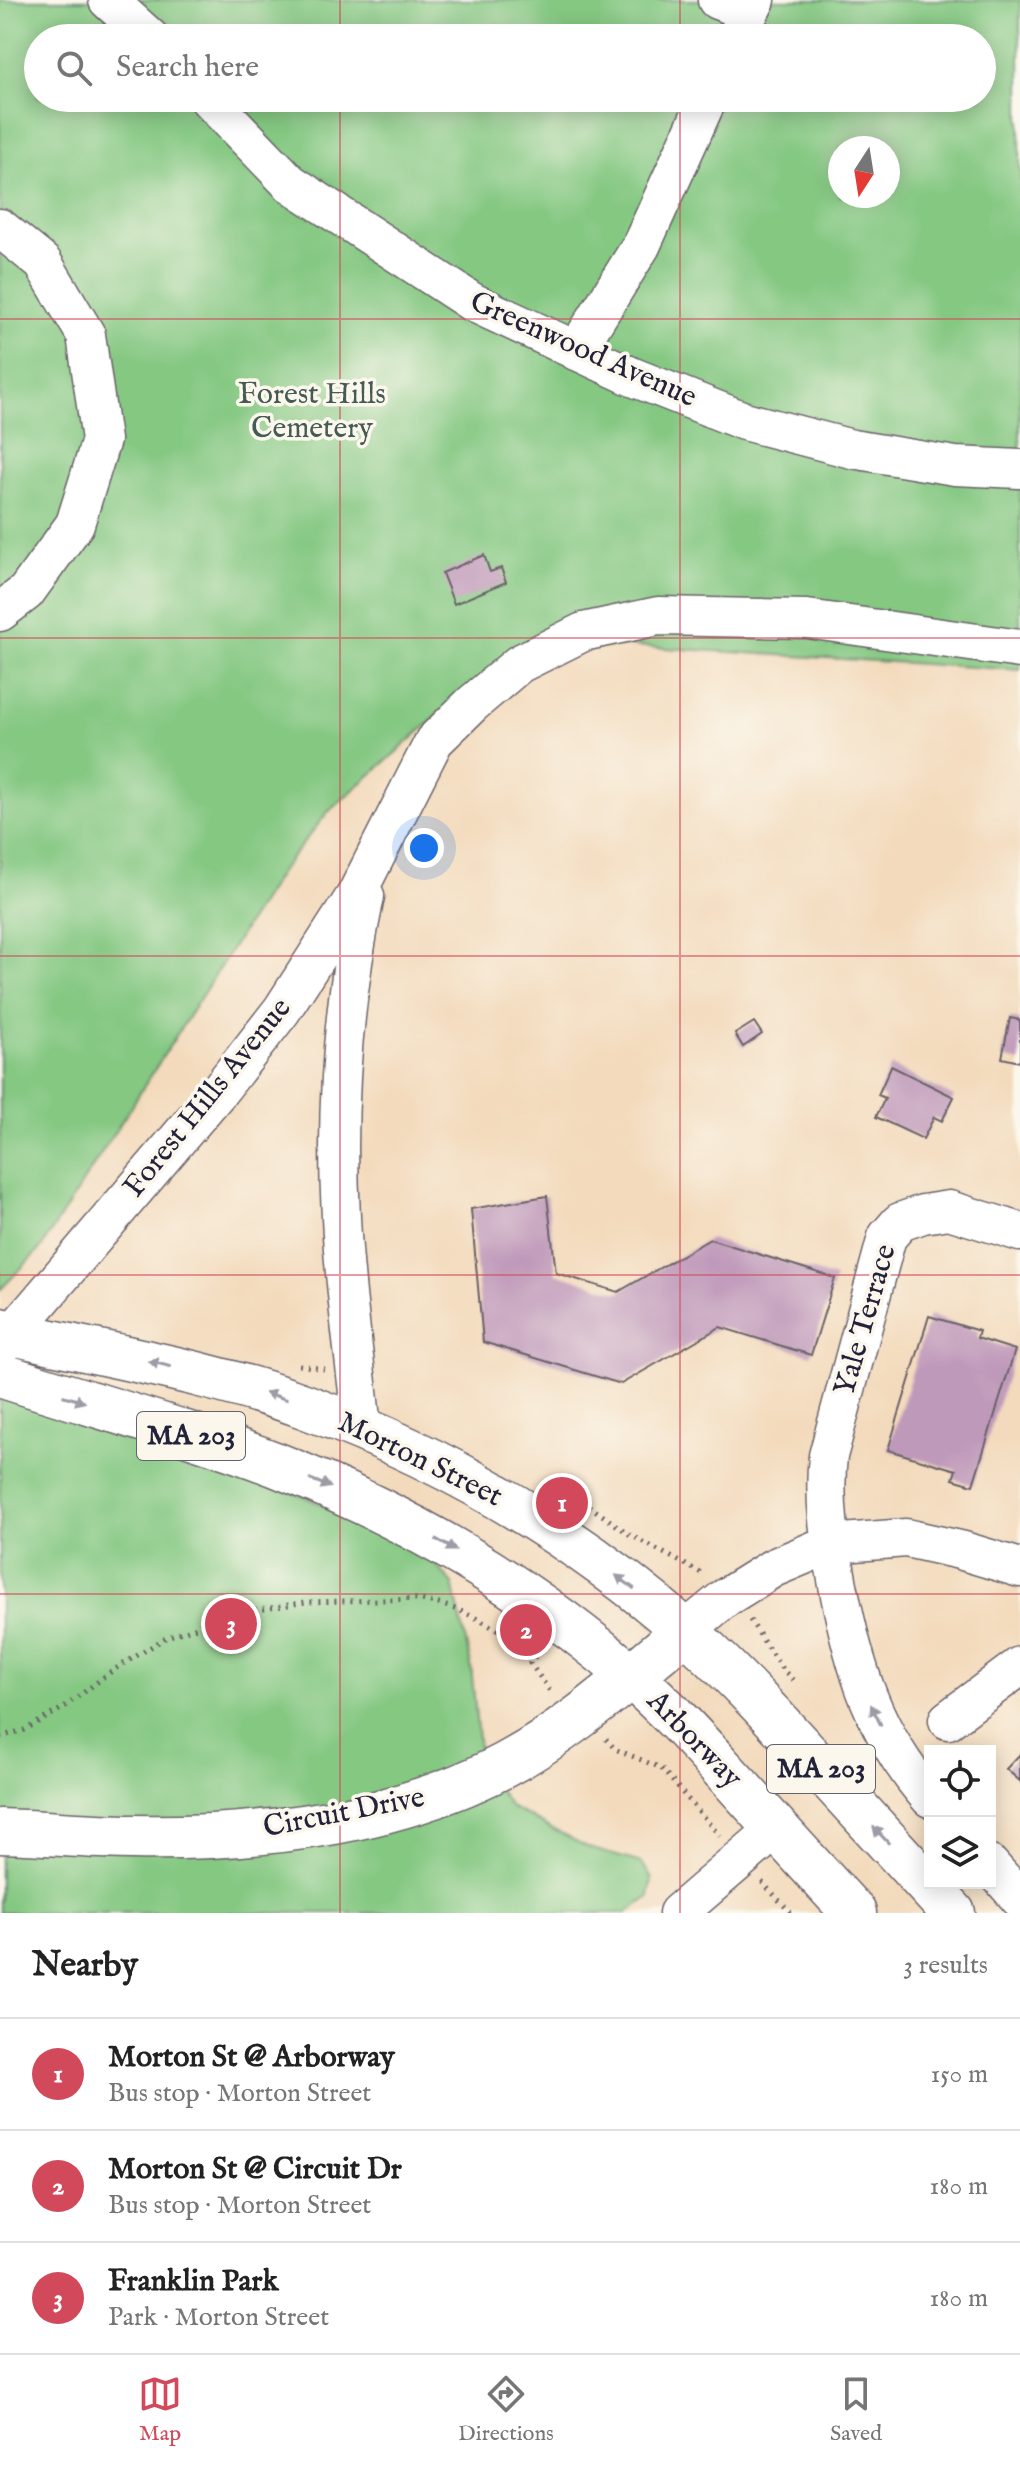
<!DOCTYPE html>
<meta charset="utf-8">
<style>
body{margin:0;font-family:"IM FELL English",serif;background:#f6f6f6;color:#222}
.controls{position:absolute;right:24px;bottom:24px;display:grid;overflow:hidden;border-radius:0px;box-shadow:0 4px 20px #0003}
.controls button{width:72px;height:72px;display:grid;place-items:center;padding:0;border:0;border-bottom:2px solid #e0e0e0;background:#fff;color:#222;font:40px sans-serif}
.compass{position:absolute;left:828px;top:136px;width:72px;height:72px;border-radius:50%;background:#fff;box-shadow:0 4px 20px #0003;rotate:192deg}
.you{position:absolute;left:424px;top:848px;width:28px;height:28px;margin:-20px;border:6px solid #fff;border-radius:50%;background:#1a73e8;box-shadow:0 0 0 12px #1a73e833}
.badge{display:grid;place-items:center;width:52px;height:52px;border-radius:50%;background:#d1495b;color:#fff;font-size:26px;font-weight:700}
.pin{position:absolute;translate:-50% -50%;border:4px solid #fff;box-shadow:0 2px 8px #0006}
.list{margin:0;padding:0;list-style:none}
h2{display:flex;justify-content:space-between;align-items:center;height:104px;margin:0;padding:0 32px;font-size:34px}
h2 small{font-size:26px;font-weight:400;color:#767676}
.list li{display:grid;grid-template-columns:52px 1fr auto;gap:24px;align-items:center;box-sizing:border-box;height:112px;padding:0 32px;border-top:2px solid #e0e0e0}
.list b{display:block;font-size:30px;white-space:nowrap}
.list p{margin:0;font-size:26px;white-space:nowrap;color:#767676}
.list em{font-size:26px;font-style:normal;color:#767676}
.icon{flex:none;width:44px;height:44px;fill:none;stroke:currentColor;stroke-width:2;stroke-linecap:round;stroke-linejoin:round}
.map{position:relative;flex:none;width:1020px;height:1913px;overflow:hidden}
.search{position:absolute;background:#fff;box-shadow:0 4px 20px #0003;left:24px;right:24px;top:24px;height:88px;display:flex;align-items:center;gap:20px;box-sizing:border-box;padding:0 28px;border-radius:44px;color:#767676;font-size:30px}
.sheet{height:440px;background:#fff}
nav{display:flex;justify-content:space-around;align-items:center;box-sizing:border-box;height:112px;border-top:2px solid #e0e0e0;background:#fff;font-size:22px;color:#767676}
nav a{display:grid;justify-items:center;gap:4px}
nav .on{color:#d1495b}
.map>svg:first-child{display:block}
.green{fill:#84c882;stroke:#53755e;stroke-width:2;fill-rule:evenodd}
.building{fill:#bf99ba}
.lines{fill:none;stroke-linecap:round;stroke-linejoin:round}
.minor-casing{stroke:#6b6268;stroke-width:41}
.major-casing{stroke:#6b6268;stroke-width:47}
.highway-casing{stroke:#6b6268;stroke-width:47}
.path{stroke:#6b6268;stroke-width:5;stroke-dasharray:2 6;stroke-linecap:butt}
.minor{stroke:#fff;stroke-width:38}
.major{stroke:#fff;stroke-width:44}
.highway{stroke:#fff;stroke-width:44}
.oneway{fill:#9c9ca7}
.grid{fill:none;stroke:#d1495b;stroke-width:2;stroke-opacity:0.55}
.labels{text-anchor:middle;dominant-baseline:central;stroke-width:7;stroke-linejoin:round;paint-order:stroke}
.shield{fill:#fbf7ec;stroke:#636270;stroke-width:2}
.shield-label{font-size:28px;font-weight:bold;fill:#22223b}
.street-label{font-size:30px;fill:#22223b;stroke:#fbf7ec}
.park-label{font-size:30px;fill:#445c54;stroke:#fbf7ec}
</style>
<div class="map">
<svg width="1020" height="1913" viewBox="0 0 1020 1913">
<rect width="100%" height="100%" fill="#fbf7ec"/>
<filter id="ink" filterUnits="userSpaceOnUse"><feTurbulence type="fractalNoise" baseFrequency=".0125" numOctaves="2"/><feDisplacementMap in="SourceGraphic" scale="16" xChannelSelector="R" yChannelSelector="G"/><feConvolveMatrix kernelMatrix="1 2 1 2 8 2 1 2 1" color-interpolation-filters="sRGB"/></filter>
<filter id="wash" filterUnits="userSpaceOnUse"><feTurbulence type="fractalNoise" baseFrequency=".006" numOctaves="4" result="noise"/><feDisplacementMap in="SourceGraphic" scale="32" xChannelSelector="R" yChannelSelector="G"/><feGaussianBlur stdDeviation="1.8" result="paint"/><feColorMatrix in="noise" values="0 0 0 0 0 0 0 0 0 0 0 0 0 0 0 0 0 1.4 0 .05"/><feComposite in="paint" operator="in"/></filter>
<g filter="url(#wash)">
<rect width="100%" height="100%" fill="#f3dabc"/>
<!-- green -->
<path class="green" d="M0 0H1020V670L616 645 497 664 328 812 281 871 41 1248 0 1290ZM38 38H982V98H38ZM840 148H888V196H840Z
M0 1393 266 1480 421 1548 453 1584 471 1665 480 1760 510 1807 589 1848 642 1863 652 1879 649 1897 627 1913H0Z"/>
<g id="blocks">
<!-- building -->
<path class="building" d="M484 555 490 572 501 568 506 582 454 604 442 573Z
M1010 1018 1020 1020V1062L1002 1058Z
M754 1022 762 1034 743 1047 735 1034Z
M891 1066 954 1097 942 1121 934 1117 923 1139 876 1117 885 1098 878 1095Z
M547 1196 556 1273 618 1292 710 1239 835 1278 811 1355 720 1327 621 1384 483 1342 471 1209Z
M929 1316 979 1331 977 1338 1015 1350 973 1485 953 1479 956 1470 888 1450Z
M1020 1754V1781L1006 1769Z"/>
</g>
</g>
<g filter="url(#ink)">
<use href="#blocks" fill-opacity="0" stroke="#6b6268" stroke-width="2"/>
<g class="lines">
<defs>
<path id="minor" d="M108 0 150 38
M717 0 749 11
M736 38 756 0
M208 98 290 183 472 302 633 377 744 421 852 449 955 466 1020 469
M0 228 43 263 86 335 101 440 75 524 26 592 0 612
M576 351 641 246 708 98
M0 1348 218 1092 282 1010 356 895 434 741 472 704 519 664 583 632 658 616 807 619 1020 649
M362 1429C355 1358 344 1288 341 1217 335 1110 343 1001 365 896
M685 1631 725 1598 773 1568 830 1544 906 1538 960 1550 1020 1568
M948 1720 1020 1666
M930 1798C873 1733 854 1667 838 1585 830 1542 823 1500 828 1456L887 1237 900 1222 923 1214 949 1210 1020 1232
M990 1865 1020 1899
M678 1913 777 1828"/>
<path id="major" d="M0 1831C44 1832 89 1837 133 1837 259 1839 393 1824 505 1765 571 1730 627 1678 685 1631"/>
<path id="highway" d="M0 1330C102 1355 205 1370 304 1406 446 1458 578 1536 691 1636 737 1677 777 1721 818 1766 863 1815 908 1864 953 1913
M0 1375C92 1405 186 1430 277 1465 406 1516 529 1587 634 1679 672 1712 705 1750 739 1787 777 1829 815 1871 854 1913"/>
</defs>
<!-- minor casing -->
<use href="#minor" class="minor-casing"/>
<!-- major casing -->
<use href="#major" class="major-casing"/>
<!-- highway casing -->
<use href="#highway" class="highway-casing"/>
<!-- path -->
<path class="path" d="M299 1365 324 1369
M555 1485 582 1501 632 1536 703 1574
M750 1620 782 1669 793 1680
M540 1650 530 1663 552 1694
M0 1737 24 1730 63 1708 112 1671 167 1637 240 1613 306 1602 416 1599C439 1603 463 1610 483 1622 502 1632 514 1642 535 1648
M606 1739 615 1749 661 1768 720 1836
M762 1882 791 1913"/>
<!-- minor -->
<use href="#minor" class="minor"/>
<!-- major -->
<use href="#major" class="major"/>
<!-- highway -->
<use href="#highway" class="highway"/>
</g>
<!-- one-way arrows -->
<defs><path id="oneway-solid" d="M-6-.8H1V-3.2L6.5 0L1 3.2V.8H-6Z" transform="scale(2)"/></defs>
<g class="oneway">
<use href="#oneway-solid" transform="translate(160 1364) rotate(-167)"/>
<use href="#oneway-solid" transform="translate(276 1396) rotate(-162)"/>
<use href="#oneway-solid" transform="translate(74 1399) rotate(17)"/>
<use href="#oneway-solid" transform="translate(320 1483) rotate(22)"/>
<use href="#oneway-solid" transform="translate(446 1545) rotate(30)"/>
<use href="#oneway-solid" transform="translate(625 1582) rotate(-144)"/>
<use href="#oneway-solid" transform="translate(876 1715) rotate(-116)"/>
<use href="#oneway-solid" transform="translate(881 1835) rotate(-133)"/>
</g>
</g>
<!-- grid -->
<path class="grid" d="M340 0V38M680 0V38M340 98V1913M680 98V1913M0 319H1020M0 638H1020M0 956H1020M0 1275H1020M0 1594H1020"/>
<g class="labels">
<!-- shield labels -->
<g class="shield">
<rect x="137" y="1412" width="108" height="48" rx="6"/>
<rect x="767" y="1745" width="108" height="48" rx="6"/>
</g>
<g class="shield-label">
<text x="191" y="1436">MA 203</text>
<text x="821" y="1769">MA 203</text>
</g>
<!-- street labels -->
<g class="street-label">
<text transform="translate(583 350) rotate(24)">Greenwood Avenue</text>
<text transform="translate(208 1098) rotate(-51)">Forest Hills Avenue</text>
<text transform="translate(866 1320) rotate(-74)">Yale Terrace</text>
<text transform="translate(420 1460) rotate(26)">Morton Street</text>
<text transform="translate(694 1740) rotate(46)">Arborway</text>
<text transform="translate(344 1813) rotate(-11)">Circuit Drive</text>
</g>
<!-- park labels -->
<g class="park-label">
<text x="312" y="395">Forest Hills<tspan x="312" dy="34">Cemetery</tspan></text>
</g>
</g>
</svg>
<div class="controls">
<button><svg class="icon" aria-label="locate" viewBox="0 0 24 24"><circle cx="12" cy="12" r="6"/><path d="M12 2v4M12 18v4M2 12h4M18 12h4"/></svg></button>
<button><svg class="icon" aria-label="layers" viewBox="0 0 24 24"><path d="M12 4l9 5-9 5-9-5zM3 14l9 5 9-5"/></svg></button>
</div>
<svg class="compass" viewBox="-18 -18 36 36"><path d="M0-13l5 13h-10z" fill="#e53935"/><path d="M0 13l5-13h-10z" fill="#767676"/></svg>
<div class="you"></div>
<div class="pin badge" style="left:562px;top:1503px">1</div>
<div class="pin badge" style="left:526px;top:1630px">2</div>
<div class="pin badge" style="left:231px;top:1624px">3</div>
<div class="search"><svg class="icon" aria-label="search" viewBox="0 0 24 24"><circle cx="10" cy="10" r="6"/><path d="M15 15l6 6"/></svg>Search here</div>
</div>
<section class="sheet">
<h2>Nearby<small>3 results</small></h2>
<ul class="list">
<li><span class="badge">1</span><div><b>Morton St @ Arborway</b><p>Bus stop · Morton Street</p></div><em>150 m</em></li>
<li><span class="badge">2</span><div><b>Morton St @ Circuit Dr</b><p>Bus stop · Morton Street</p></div><em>180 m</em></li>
<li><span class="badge">3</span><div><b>Franklin Park</b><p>Park · Morton Street</p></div><em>180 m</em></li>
</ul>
</section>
<nav>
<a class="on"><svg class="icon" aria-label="map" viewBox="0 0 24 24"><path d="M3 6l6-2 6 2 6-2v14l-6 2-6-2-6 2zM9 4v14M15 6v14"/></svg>Map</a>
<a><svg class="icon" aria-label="directions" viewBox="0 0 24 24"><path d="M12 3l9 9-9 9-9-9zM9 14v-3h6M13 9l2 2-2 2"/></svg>Directions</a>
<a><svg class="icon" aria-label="saved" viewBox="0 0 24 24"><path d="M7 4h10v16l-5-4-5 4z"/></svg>Saved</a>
</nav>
